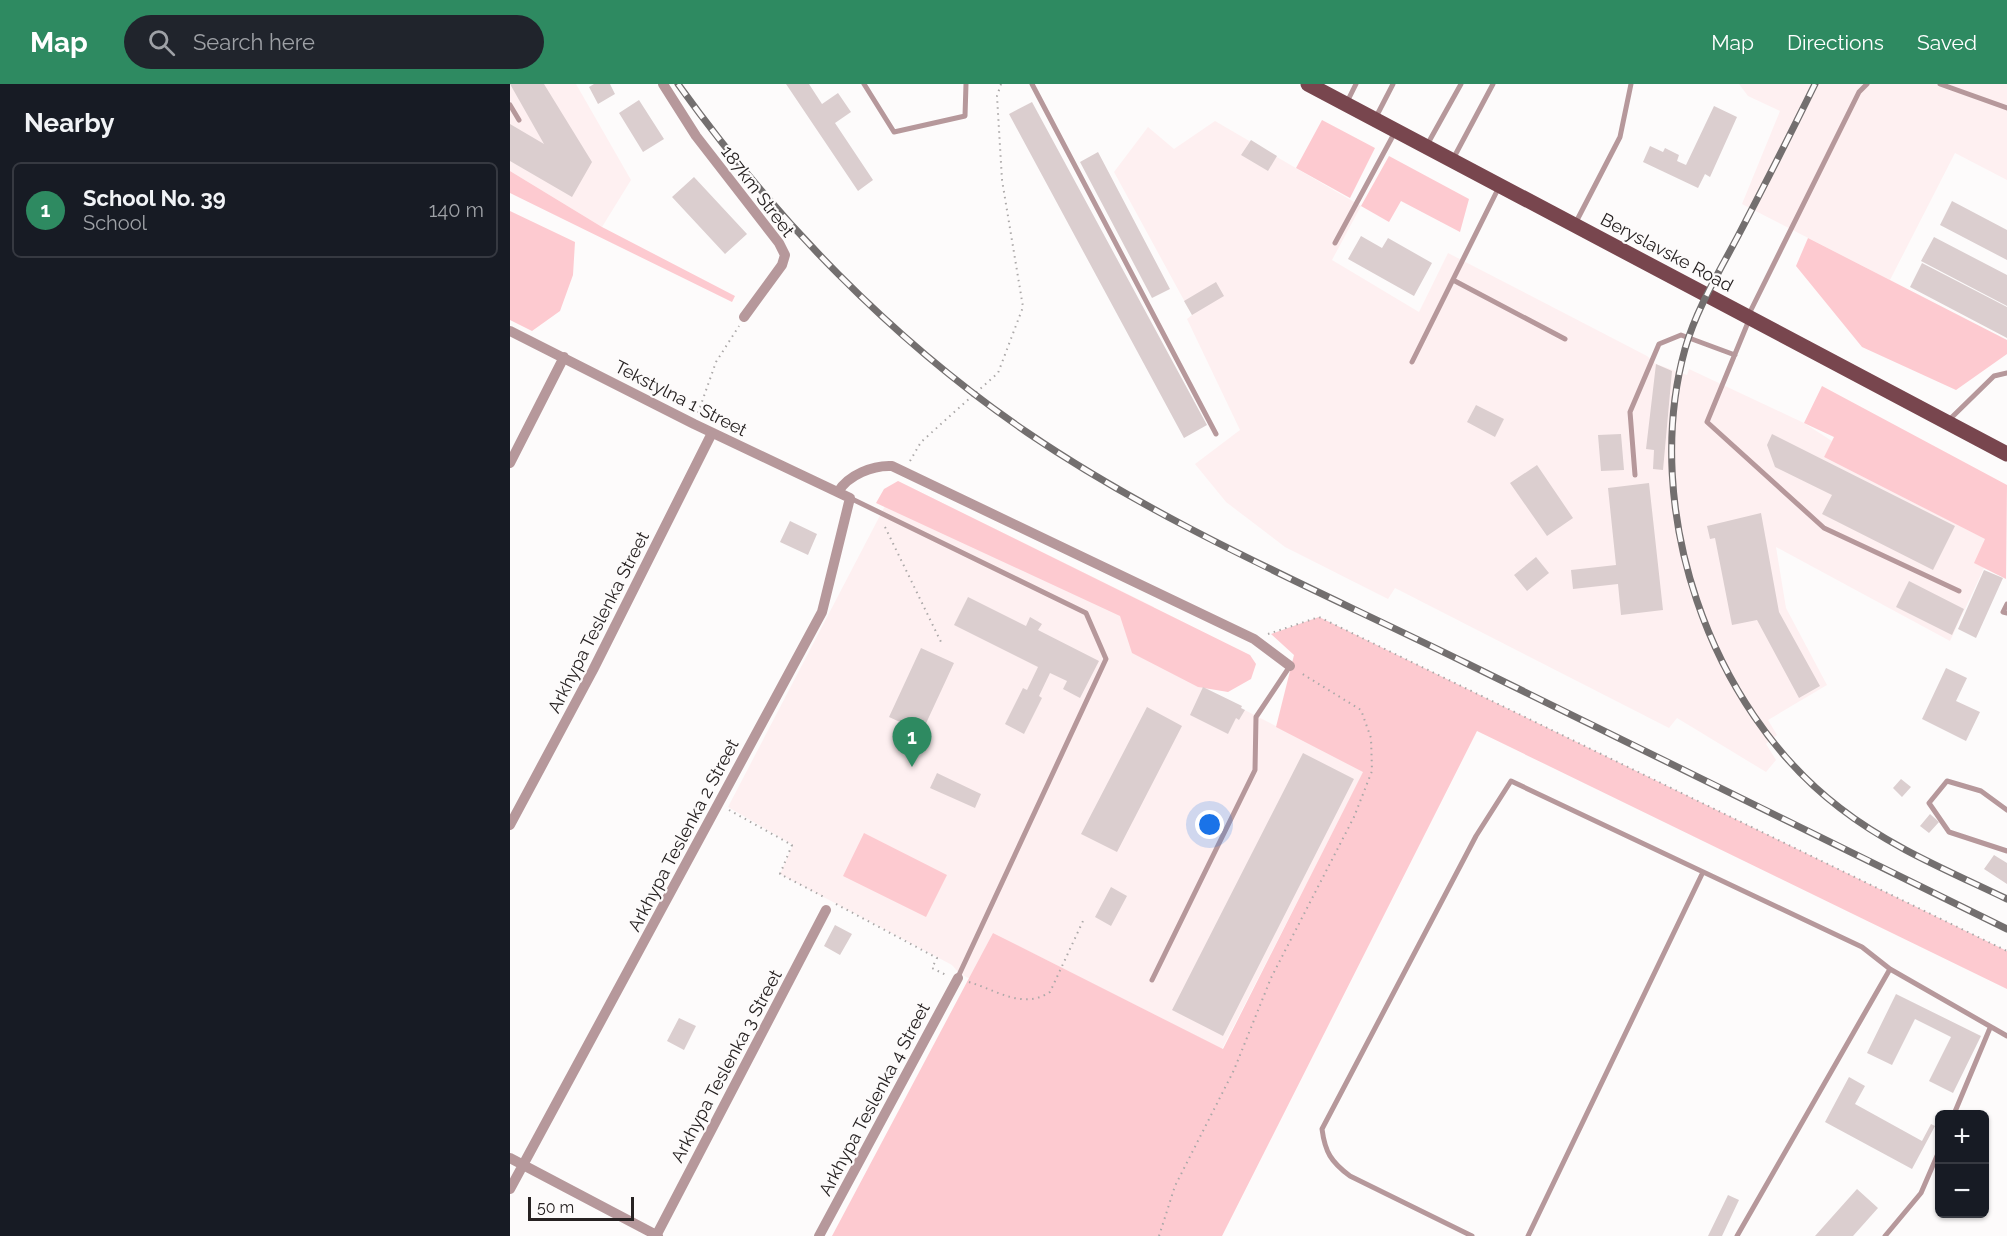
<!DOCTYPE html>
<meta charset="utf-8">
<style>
body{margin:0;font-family:Raleway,sans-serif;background:#20242c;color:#f1f3f6}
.controls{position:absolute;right:18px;bottom:18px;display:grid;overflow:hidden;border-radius:9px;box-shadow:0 2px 4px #0004}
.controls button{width:54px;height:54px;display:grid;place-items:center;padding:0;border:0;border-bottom:2px solid #363941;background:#171b24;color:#f1f3f6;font:30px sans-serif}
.scale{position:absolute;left:18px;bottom:15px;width:106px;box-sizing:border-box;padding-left:6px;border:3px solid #272222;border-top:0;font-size:16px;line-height:21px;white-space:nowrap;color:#272222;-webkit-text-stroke:4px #fdfbfb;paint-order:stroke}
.you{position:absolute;left:700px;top:741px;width:21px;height:21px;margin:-15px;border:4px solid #fff;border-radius:50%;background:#1a73e8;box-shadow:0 0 0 9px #1a73e833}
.badge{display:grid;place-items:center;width:39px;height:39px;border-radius:50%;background:#2e8a61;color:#fff;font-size:20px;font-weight:700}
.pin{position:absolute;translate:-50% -50px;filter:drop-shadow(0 2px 3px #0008)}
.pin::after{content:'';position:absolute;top:32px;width:21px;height:18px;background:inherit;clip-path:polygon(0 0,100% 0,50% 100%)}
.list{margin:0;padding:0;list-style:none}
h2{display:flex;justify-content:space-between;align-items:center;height:78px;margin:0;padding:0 24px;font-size:26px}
h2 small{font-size:20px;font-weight:400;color:#9ea1a6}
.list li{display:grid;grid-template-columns:39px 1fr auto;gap:18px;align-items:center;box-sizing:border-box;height:96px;margin:0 12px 12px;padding:0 12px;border:2px solid #363941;border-radius:9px}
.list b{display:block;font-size:22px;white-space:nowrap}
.list p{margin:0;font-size:20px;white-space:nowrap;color:#9ea1a6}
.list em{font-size:20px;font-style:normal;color:#9ea1a6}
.icon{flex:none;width:33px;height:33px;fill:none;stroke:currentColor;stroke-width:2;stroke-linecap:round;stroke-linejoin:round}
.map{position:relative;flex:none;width:1497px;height:1152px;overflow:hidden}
header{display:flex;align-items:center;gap:36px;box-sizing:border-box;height:84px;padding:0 30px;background:#2e8a61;color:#fff}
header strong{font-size:28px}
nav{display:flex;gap:33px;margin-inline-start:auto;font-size:21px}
.search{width:420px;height:54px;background:#20242c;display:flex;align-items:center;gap:15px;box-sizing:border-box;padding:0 21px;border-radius:33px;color:#9ea1a6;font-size:22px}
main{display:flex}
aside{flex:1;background:#171b24}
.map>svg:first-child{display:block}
.built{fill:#fef0f1}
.green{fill:#fdcad0}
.building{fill:#dbcecf}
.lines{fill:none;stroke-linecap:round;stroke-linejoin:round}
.path{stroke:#aba8a8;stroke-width:2;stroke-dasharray:1.5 4.5;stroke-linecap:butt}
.service{stroke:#b6989b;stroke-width:5}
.minor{stroke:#b6989b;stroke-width:10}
.primary{stroke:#78464e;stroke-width:15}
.rail-casing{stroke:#736f6f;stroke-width:7}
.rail{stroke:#fdfbfb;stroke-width:4.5;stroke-dasharray:14;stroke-linecap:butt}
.labels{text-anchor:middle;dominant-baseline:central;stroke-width:4.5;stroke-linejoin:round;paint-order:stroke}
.street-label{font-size:18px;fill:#272222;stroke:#fdfbfb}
</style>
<header>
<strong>Map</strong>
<div class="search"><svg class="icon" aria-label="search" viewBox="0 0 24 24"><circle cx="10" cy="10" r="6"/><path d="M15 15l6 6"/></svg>Search here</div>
<nav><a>Map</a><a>Directions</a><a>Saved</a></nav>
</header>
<main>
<aside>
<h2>Nearby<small></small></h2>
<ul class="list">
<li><span class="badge">1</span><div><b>School No. 39</b><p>School</p></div><em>140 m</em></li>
</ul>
</aside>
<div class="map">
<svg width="1497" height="1152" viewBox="0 0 1497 1152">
<rect width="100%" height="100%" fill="#fdfbfb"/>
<!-- built -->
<path class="built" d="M0 0H66L121 96 92 143 0 87Z
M1229 0H1497V96L1445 69 1380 196 1232 120 1270 27 1238 12Z
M705 37 851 122 822 176 909 228 938 169 1137 272 1146 280 1177 291 1179 285 1294 339 1322 357 1314 373 1476 455 1465 479 1474 484 1440 557 1266 463 1276 524 1317 601 1258 636 1267 651 1256 660 1266 676 1256 688 1167 634 1159 644 885 504 878 515 775 463 716 418 685 380 730 346 677 235 682 231 604 88 638 43 664 65Z
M388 397 644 523 623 569 854 687 712 965 483 849 460 895 449 889 442 881 270 790 283 761 218 723Z"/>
<!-- green -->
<path class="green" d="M812 36 865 64 840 114 786 84Z
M879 72 959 115 950 148 891 117 879 138 851 122Z
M0 87 92 143 225 212 222 218 0 109Z
M0 127 65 158 63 191 50 227 22 247 0 236Z
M1298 154 1497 256V270L1446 306 1352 263 1286 182Z
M1312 302 1497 401 1496 495 1464 479 1475 455 1314 373 1324 353 1294 339Z
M388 397 740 571 746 580 741 595 718 608 688 603 622 569 610 532 366 419 374 405Z
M809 533 1497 867V905L967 647 712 1152H322L483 849 713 965 853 688 766 643 784 571 761 550Z
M354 749 437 791 416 833 333 792Z"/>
<!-- building -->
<path class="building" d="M0 0H34L82 78 62 113 0 77V40L34 60Z
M84 0H100L105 10 88 20 79 3Z
M276 0H299L312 20 328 9 341 28 325 39 363 96 348 107Z
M129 16 154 55 133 68 109 29Z
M522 18 697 341 674 354 499 30Z
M1204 22 1227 33 1200 93 1195 90 1188 104 1133 78 1140 62 1153 68 1155 64 1169 71 1167 77 1176 81Z
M741 56 767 72 758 87 731 71Z
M588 68 660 205 642 214 570 78Z
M184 93 237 150 215 170 162 113Z
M1442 117 1497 146V176L1430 141Z
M851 152 872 164 878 154 922 179 904 212 838 175Z
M1424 153 1497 191V222L1411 177Z
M1412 179 1497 223V254L1400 203Z
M706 198 714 212 682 231 674 217Z
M1146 280 1162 287 1153 386 1143 385 1144 366 1136 365Z
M966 321 994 335 985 353 957 338Z
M1111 350 1114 386 1091 387 1088 351Z
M1262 350 1445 442 1423 486 1312 430 1322 411 1265 383 1257 361Z
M1027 381 1063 434 1037 452 1000 399Z
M1139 399 1153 526 1111 531 1108 500 1063 505 1061 486 1106 481 1098 404Z
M1251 429 1269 528 1310 602 1289 614 1247 536 1222 541 1205 454 1200 455 1197 442Z
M280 437 307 450 298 471 270 458Z
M1026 473 1039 489 1017 507 1004 491Z
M1474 486 1493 494 1466 554 1448 545Z
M1399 497 1454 525 1442 551 1386 523Z
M458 513 516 542 520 533 532 540 528 546 589 577 570 614 553 605 557 597 540 589 529 612 532 614 514 650 495 640 513 604 517 606 528 583 444 541Z
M411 564 444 579 412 648 379 633Z
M1436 584 1457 594 1446 617 1470 628 1456 657 1412 635Z
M693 603 732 622 731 624 735 626 729 636 726 634 718 650 680 631Z
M637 623 672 642 607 768 571 750Z
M793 669 844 695 713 952 662 926Z
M427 689 471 710 465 724 420 704Z
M1391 695 1401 703 1392 713 1383 704Z
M1420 730 1429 738 1419 749 1410 742Z
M1484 771 1497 779V800L1474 785Z
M601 803 617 812 601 842 585 833Z
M325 841 342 850 330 871 314 862Z
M1386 910 1471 952 1443 1009 1419 997 1441 953 1405 935 1382 981 1357 969Z
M169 934 186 942 174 966 157 957Z
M1339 993 1355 1002 1345 1020 1412 1057 1421 1040 1425 1042 1402 1085 1315 1038Z
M1347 1105 1368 1124 1343 1152H1305Z
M1218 1111 1229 1116 1212 1152H1198Z"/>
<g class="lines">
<!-- path -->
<path class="path" d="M188 329 206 278 229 242
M400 377 411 358 488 289 513 223 492 96 487 12 491 0
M375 443 431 558
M758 550 809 533 1497 867
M219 726 282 761 270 790 314 813
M326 820 427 874 422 884 436 891
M459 898C486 906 513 926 540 908L573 837
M649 1152 665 1102 724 986 761 894 844 733 862 687 861 654 851 626 791 589"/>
<!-- service -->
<path class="service" d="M354 0 384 48 455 32 456 0
M522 0 706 350
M1430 0 1497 24
M837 18 846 0
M0 21 9 36
M866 33 883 0
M917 61 951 0
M943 75 983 0
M1065 140 1110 53 1121 0
M825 159 885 48
M943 196 1055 255
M1238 232 1349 8 1357 0
M1239 236 1197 338 1314 444 1449 507
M902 278 989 103
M1439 336 1484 292 1497 289
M1125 391 1120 328 1149 260 1171 251 1225 271
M340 414 576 529 596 575 448 893
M1497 520 1493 528 1497 529
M1497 726 1471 707 1437 697 1419 719 1439 748 1497 767
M642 896 745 686 746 633 780 582
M1444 1030 1480 944
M962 1152 840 1092C821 1078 815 1068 812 1045L966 752 1001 697 1352 863 1380 885 1497 952
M1018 1152 1193 788
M1227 1152 1380 885
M1375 1152 1411 1109 1430 1065"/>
<!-- minor -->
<path class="minor" d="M153 0 186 52 269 159 275 171 272 181 234 233
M0 247 184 340 340 414 312 528 0 1105
M0 379 54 273
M328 408C338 391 363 381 382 382L744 555 780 582
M0 741 83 586 202 349
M0 1074 148 1152
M146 1152 316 826
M309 1152 448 894"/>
<!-- primary -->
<path class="primary" d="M798 0 1497 370"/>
<defs>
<path id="rail" d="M168 0C264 134 382 256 518 349 655 442 810 507 958 580 1137 668 1317 756 1497 845
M1305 0C1280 51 1254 102 1228 152 1209 188 1186 226 1175 265 1131 424 1199 624 1330 724 1380 763 1441 788 1497 815"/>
</defs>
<!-- rail casing -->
<use href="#rail" class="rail-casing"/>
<!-- rail -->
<use href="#rail" class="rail"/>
</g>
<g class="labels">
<!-- street labels -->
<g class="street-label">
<text transform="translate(248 107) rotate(53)">187km Street</text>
<text transform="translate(1157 168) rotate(28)">Beryslavske Road</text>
<text transform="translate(171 314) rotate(27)">Tekstylna 1 Street</text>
<text transform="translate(88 538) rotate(-63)">Arkhypa Teslenka Street</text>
<text transform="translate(173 751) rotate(-62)">Arkhypa Teslenka 2 Street</text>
<text transform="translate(216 982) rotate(-62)">Arkhypa Teslenka 3 Street</text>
<text transform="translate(364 1015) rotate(-62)">Arkhypa Teslenka 4 Street</text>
</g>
</g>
</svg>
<div class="controls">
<button>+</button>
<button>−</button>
</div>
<div class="scale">50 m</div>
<div class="you"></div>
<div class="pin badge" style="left:402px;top:683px">1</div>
</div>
</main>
